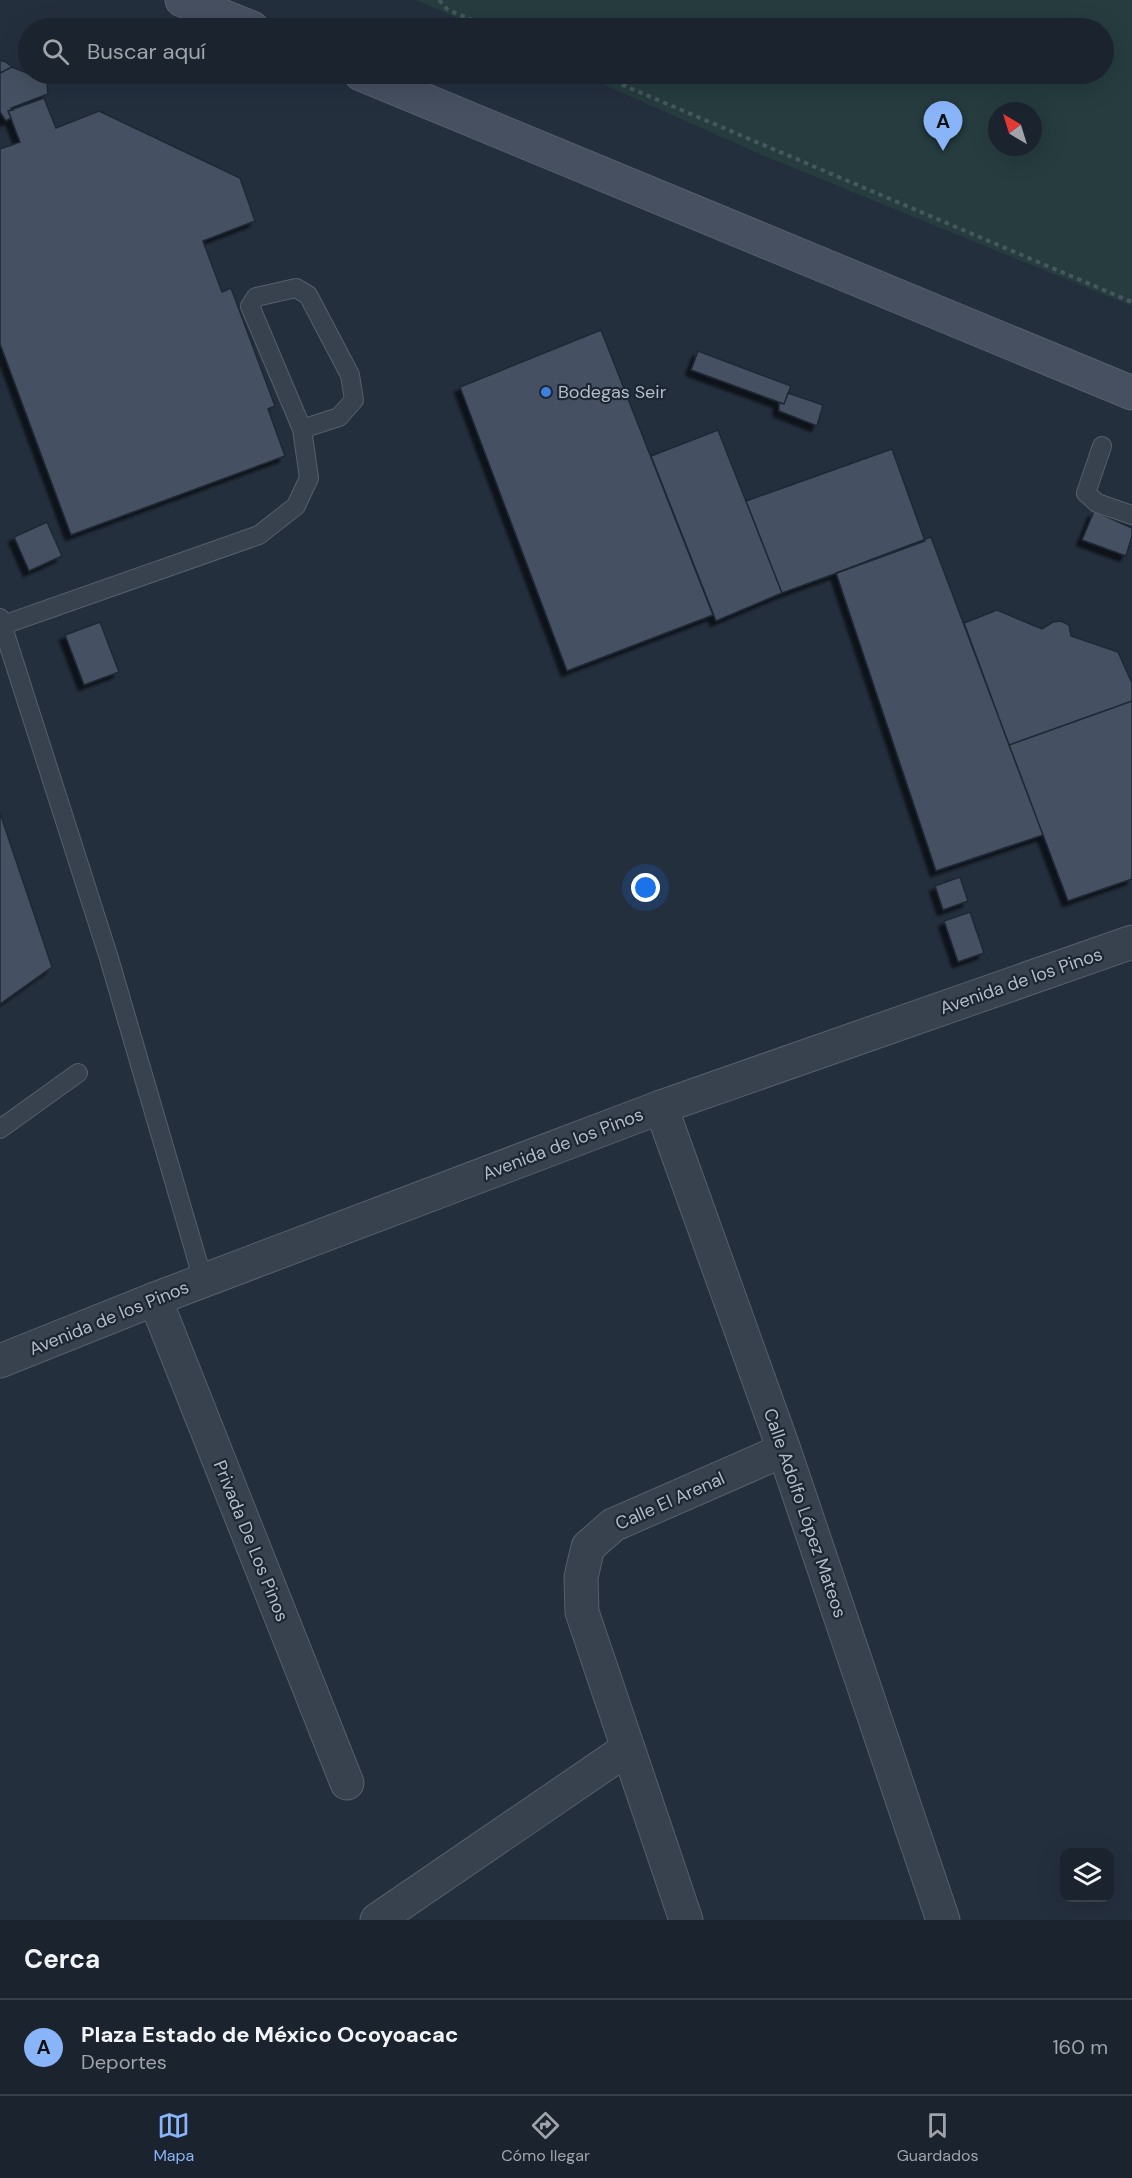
<!DOCTYPE html>
<html lang="es">
<meta charset="utf-8">
<style>
body{margin:0;font-family:"DM Sans",sans-serif;background:#282f3a;color:#f1f3f6}
.controls{position:absolute;right:18px;bottom:18px;display:grid;overflow:hidden;border-radius:12px;box-shadow:0 6px 24px #0002}
.controls button{width:54px;height:54px;display:grid;place-items:center;padding:0;border:0;border-bottom:2px solid #39404a;background:#1b232e;color:#f1f3f6;font:30px sans-serif}
.compass{position:absolute;left:988px;top:102px;width:54px;height:54px;border-radius:50%;background:#1b232e;box-shadow:0 6px 24px #0002;rotate:322deg}
.you{position:absolute;left:646px;top:888px;width:21px;height:21px;margin:-15px;border:4px solid #fff;border-radius:50%;background:#1a73e8;box-shadow:0 0 0 9px #1a73e833}
.badge{display:grid;place-items:center;width:39px;height:39px;border-radius:50%;background:#8ab4f8;color:#111;font-size:20px;font-weight:700}
.pin{position:absolute;translate:-50% -50px;filter:drop-shadow(0 2px 3px #0008)}
.pin::after{content:'';position:absolute;top:32px;width:21px;height:18px;background:inherit;clip-path:polygon(0 0,100% 0,50% 100%)}
.list{margin:0;padding:0;list-style:none}
h2{display:flex;justify-content:space-between;align-items:center;height:78px;margin:0;padding:0 24px;font-size:26px}
h2 small{font-size:20px;font-weight:400;color:#a0a4aa}
.list li{display:grid;grid-template-columns:39px 1fr auto;gap:18px;align-items:center;box-sizing:border-box;height:96px;padding:0 24px;border-top:2px solid #39404a}
.list b{display:block;font-size:22px;white-space:nowrap}
.list p{margin:0;font-size:20px;white-space:nowrap;color:#a0a4aa}
.list em{font-size:20px;font-style:normal;color:#a0a4aa}
.icon{flex:none;width:33px;height:33px;fill:none;stroke:currentColor;stroke-width:2;stroke-linecap:round;stroke-linejoin:round}
.map{position:relative;flex:none;width:1132px;height:1920px;overflow:hidden}
.search{position:absolute;background:#1b232e;box-shadow:0 6px 24px #0002;left:18px;right:18px;top:18px;height:66px;display:flex;align-items:center;gap:15px;box-sizing:border-box;padding:0 21px;border-radius:33px;color:#a0a4aa;font-size:22px}
.sheet{height:174px;background:#1b232e}
nav{display:flex;justify-content:space-around;align-items:center;box-sizing:border-box;height:84px;border-top:2px solid #39404a;background:#1b232e;font-size:16px;color:#a0a4aa}
nav a{display:grid;justify-items:center;gap:3px}
nav .on{color:#8ab4f8}
.map>svg:first-child{display:block}
.green{fill:#263c3f;fill-rule:evenodd}
.building{fill:#455162;stroke:#1f2835;stroke-width:1.5;filter:url(#shadow)}
.lines{fill:none;stroke-linecap:round;stroke-linejoin:round}
.service-casing{stroke:#565f6c;stroke-width:20}
.minor-casing{stroke:#565f6c;stroke-width:35}
.tertiary-casing{stroke:#565f6c;stroke-width:35}
.secondary-casing{stroke:#565f6c;stroke-width:35}
.path{stroke:#44595c;stroke-width:4;stroke-dasharray:4.5 4.5;stroke-linecap:butt}
.service{stroke:#38414e;stroke-width:18}
.minor{stroke:#38414e;stroke-width:33}
.tertiary{stroke:#38414e;stroke-width:33}
.secondary{stroke:#465061;stroke-width:33}
.shop-dot{fill:#3f7fe0;stroke:#1d2633;stroke-width:2}
.labels{text-anchor:middle;dominant-baseline:central;stroke-width:4.5;stroke-linejoin:round;paint-order:stroke}
.poi-label{font-size:18px;fill:#b4bcc9;stroke:#1d2633;text-anchor:start}
.street-label{font-size:18px;fill:#b4bcc9;stroke:#1d2633}
</style>
<div class="map">
<svg width="1132" height="1920" viewBox="0 0 1132 1920">
<defs>
<filter id="shadow"><feDropShadow dx="-5.5" dy="5.5" stdDeviation="1.5" flood-color="#0009"/></filter>
</defs>
<rect width="100%" height="100%" fill="#242f3e"/>
<!-- green -->
<path class="green" d="M416 0H1132V306L762 155 580 74H1104V28H480ZM997 111H1033V147H997Z"/>
<!-- building -->
<path class="building" d="M0 60 6 62 12 67 0 73Z
M12 67 47 81 48 94 11 108 13 110 8 111 11 118 6 121 0 112V73Z
M44 98 56 128 99 111 240 178 255 221 203 241 222 292 231 288 275 406 268 409 285 456 71 535 0 344V149L20 142 8 111Z
M601 330 713 615 567 671 460 387Z
M698 351 791 386 784 404 691 370Z
M788 393 823 405 817 426 779 411V403L784 404Z
M718 430 782 593 716 621 651 456Z
M892 449 925 541 782 593 746 501Z
M1094 511 1132 528V536L1126 556 1082 540Z
M47 522 62 556 29 571 14 537Z
M931 537 1043 835 936 871 836 573Z
M997 610 1042 629 1053 622 1061 621 1069 625 1071 636 1118 652 1132 683V701L1009 745 964 623Z
M100 622 119 672 84 685 65 635Z
M1132 701V879L1068 901 1009 745Z
M0 813 52 967 0 1004Z
M960 877 968 901 943 910 935 886Z
M970 912 984 953 958 962 944 921Z"/>
<g class="lines">
<defs>
<path id="service" d="M1102 446 1086 493 1097 503 1132 515
M0 618 108 955 203 1280
M3 625 259 535 296 506 309 478 302 429 250 306 256 297 296 288 308 295 350 375 354 400 339 417 302 429
M0 1129 78 1073"/>
<path id="minor" d="M661 1107 784 1450 943 1920
M155 1299 347 1783
M377 1920 627 1749
M686 1920 582 1612 581 1577 588 1547 613 1525 784 1450"/>
<path id="tertiary" d="M0 1361 155 1299 661 1107 1132 942"/>
<path id="secondary" d="M182 0 252 28
M361 74 1132 393"/>
</defs>
<!-- service casing -->
<use href="#service" class="service-casing"/>
<!-- minor casing -->
<use href="#minor" class="minor-casing"/>
<!-- tertiary casing -->
<use href="#tertiary" class="tertiary-casing"/>
<!-- secondary casing -->
<use href="#secondary" class="secondary-casing"/>
<!-- path -->
<path class="path" d="M439 0 448 10 492 28
M597 74 1132 302"/>
<!-- service -->
<use href="#service" class="service"/>
<!-- minor -->
<use href="#minor" class="minor"/>
<!-- tertiary -->
<use href="#tertiary" class="tertiary"/>
<!-- secondary -->
<use href="#secondary" class="secondary"/>
</g>
<!-- markers -->
<circle class="shop-dot" cx="546" cy="392" r="6"/>
<g class="labels">
<!-- poi labels -->
<g class="poi-label">
<text x="558" y="392">Bodegas Seir</text>
</g>
<!-- street labels -->
<g class="street-label">
<text transform="translate(1021 981) rotate(-19)">Avenida de los Pinos</text>
<text transform="translate(563 1144) rotate(-21)">Avenida de los Pinos</text>
<text transform="translate(109 1318) rotate(-22)">Avenida de los Pinos</text>
<text transform="translate(670 1501) rotate(-24)">Calle El Arenal</text>
<text transform="translate(805 1513) rotate(71)">Calle Adolfo López Mateos</text>
<text transform="translate(251 1541) rotate(68)">Privada De Los Pinos</text>
</g>
</g>
</svg>
<div class="controls">
<button><svg class="icon" aria-label="layers" viewBox="0 0 24 24"><path d="M12 4l9 5-9 5-9-5zM3 14l9 5 9-5"/></svg></button>
</div>
<svg class="compass" viewBox="-18 -18 36 36"><path d="M0-13l5 13h-10z" fill="#e53935"/><path d="M0 13l5-13h-10z" fill="#a0a4aa"/></svg>
<div class="you"></div>
<div class="pin badge" style="left:943px;top:151px">A</div>
<div class="search"><svg class="icon" aria-label="search" viewBox="0 0 24 24"><circle cx="10" cy="10" r="6"/><path d="M15 15l6 6"/></svg>Buscar aquí</div>
</div>
<section class="sheet">
<h2>Cerca<small></small></h2>
<ul class="list">
<li><span class="badge">A</span><div><b>Plaza Estado de México Ocoyoacac</b><p>Deportes</p></div><em>160 m</em></li>
</ul>
</section>
<nav>
<a class="on"><svg class="icon" aria-label="map" viewBox="0 0 24 24"><path d="M3 6l6-2 6 2 6-2v14l-6 2-6-2-6 2zM9 4v14M15 6v14"/></svg>Mapa</a>
<a><svg class="icon" aria-label="directions" viewBox="0 0 24 24"><path d="M12 3l9 9-9 9-9-9zM9 14v-3h6M13 9l2 2-2 2"/></svg>Cómo llegar</a>
<a><svg class="icon" aria-label="saved" viewBox="0 0 24 24"><path d="M7 4h10v16l-5-4-5 4z"/></svg>Guardados</a>
</nav>
